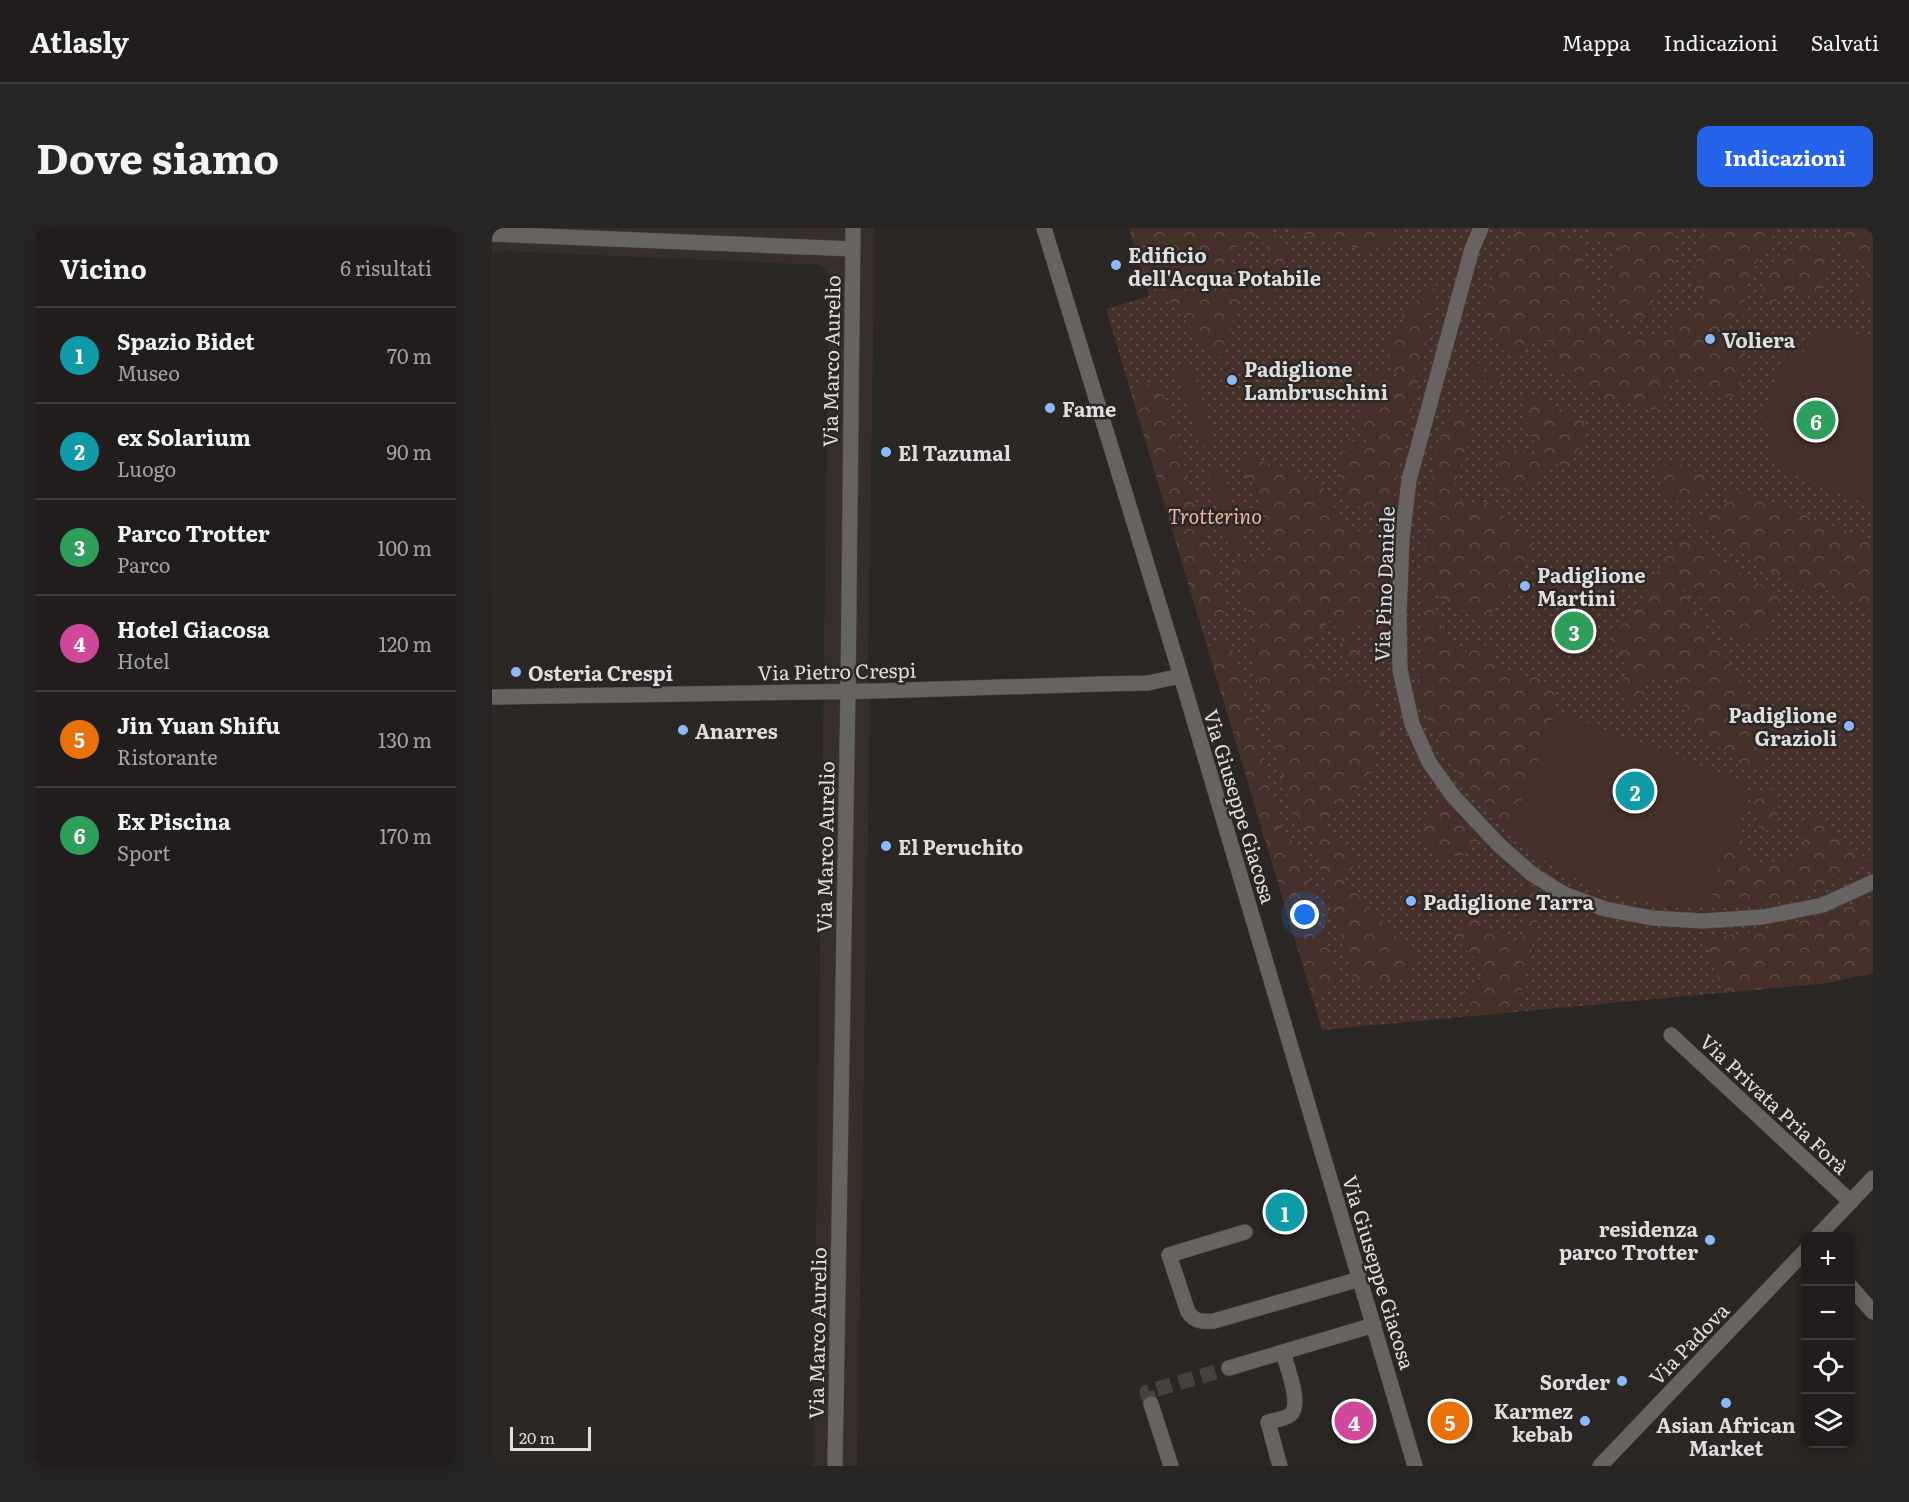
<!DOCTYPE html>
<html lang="it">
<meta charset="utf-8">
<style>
body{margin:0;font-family:Literata,serif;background:#282625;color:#f1f3f6}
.controls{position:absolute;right:18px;bottom:18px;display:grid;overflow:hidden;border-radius:12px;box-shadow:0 3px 15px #0003}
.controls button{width:54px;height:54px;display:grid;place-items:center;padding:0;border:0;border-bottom:2px solid #3d3b3b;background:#201d1c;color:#f1f3f6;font:30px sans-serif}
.scale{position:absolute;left:18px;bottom:15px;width:81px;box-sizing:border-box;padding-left:6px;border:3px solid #dfdddd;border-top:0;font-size:16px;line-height:21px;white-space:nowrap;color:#dfdddd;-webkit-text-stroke:4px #2a2725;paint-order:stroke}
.you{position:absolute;left:813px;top:687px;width:21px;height:21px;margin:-15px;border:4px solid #fff;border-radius:50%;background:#1a73e8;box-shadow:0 0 0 9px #1a73e833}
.badge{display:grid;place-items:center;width:39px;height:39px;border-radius:50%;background:#2563eb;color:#fff;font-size:20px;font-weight:700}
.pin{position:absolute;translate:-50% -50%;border:3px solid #fff;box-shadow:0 2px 6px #0006}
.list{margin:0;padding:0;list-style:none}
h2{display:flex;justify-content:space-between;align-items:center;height:78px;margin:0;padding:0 24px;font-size:26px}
h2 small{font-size:20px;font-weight:400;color:#a2a2a3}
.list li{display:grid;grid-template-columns:39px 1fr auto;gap:18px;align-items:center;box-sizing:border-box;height:96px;padding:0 24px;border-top:2px solid #3d3b3b}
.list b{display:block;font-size:22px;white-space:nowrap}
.list p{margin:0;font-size:20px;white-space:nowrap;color:#a2a2a3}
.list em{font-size:20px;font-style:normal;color:#a2a2a3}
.icon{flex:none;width:33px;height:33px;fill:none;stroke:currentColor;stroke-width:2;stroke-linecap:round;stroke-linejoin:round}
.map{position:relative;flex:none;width:1381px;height:1238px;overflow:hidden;border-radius:12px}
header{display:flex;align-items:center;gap:36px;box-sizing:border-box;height:84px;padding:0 30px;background:#201d1c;border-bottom:2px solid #3d3b3b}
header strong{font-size:28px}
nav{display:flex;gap:33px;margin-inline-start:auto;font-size:21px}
.intro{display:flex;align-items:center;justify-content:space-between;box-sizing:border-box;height:144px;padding:0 36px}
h1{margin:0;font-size:42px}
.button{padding:15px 27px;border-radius:12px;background:#2563eb;color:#fff;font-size:21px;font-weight:700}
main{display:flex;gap:36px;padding:0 36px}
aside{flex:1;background:#201d1c;border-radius:12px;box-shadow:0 3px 15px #0003}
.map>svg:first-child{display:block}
.built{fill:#382f2b}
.grass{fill:url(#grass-dots)}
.forest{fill:url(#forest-crowns)}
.pitch{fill:#45312a}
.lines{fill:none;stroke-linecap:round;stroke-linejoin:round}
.minor-tunnel{stroke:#454241;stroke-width:15;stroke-dasharray:15 8;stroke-linecap:butt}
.minor-casing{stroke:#474545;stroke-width:16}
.minor{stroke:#666361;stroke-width:15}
.poi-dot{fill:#8cb9fc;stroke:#2a2725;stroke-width:2}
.labels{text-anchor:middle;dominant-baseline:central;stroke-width:5;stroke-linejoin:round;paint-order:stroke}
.poi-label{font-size:20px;font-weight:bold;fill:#dfdddd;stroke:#2a2725;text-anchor:start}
.street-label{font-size:20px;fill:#dfdddd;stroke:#2a2725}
.park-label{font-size:20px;font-style:italic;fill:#ecb39e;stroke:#2a2725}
</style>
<header>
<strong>Atlasly</strong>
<nav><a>Mappa</a><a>Indicazioni</a><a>Salvati</a></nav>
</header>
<div class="intro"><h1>Dove siamo</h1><a class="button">Indicazioni</a></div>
<main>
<aside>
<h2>Vicino<small>6 risultati</small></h2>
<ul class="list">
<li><span class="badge" style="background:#0f9aa8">1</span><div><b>Spazio Bidet</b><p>Museo</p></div><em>70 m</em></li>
<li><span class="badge" style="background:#0f9aa8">2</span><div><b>ex Solarium</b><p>Luogo</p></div><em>90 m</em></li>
<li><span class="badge" style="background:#2e9e5b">3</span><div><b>Parco Trotter</b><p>Parco</p></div><em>100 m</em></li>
<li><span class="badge" style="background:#d1479c">4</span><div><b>Hotel Giacosa</b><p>Hotel</p></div><em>120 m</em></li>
<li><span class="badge" style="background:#e8710a">5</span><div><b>Jin Yuan Shifu</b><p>Ristorante</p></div><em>130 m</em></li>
<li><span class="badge" style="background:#2e9e5b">6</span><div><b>Ex Piscina</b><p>Sport</p></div><em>170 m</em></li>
</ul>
</aside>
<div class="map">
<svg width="1381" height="1238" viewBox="0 0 1381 1238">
<defs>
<pattern id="grass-dots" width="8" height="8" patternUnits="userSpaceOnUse" patternTransform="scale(1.5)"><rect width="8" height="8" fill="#45312a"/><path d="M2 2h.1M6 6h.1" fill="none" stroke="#5f4e48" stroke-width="1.8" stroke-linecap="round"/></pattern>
<pattern id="forest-crowns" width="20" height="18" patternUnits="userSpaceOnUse" patternTransform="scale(1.5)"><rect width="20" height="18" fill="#45312a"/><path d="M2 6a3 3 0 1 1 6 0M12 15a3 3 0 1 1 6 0" fill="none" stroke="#5f4e48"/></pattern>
</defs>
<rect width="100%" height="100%" fill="#2a2725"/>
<!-- built -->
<path class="built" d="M0 0H383L376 439 378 488 365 1238H321L337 46 328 37 9 23 1 26 0 461Z"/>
<!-- grass -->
<path class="grass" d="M637 0H1381V745L1334 755 830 802 614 81 657 68Z"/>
<!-- forest -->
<path class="forest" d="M637 0H778L797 27 782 77 769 66 780 26 765 7 743 19 736 40 755 29V41L743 52 749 66 730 130 718 123 678 74 657 68Z
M801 0H904C896 15 890 22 873 22L807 5Z
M1024 0H1068V5L1093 19 1090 36 1104 58 1094 85C1129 108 1134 113 1176 107L1184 88 1206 83 1212 67 1199 59 1211 0H1288C1276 12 1250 56 1253 72 1254 77 1257 82 1259 86L1233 90 1241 107 1256 131 1249 150V169H1228L1195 151 1176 153 1173 178 1159 182 1131 172 1119 179 1097 161 1055 137 1056 113 1033 114 1027 135 1011 123 993 102 990 85 999 52 1011 33Z
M1095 0H1181L1183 40 1163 57 1160 90 1138 95 1115 83 1119 46 1128 20 1098 9Z
M1350 0H1371L1381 4V30L1376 35 1356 28 1346 9Z
M1316 2 1337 14V44L1327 73 1303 62H1298L1277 78C1275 74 1272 69 1271 65 1266 38 1299 17 1316 2Z
M1381 43V72L1376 70 1359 77 1362 65 1374 45Z
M947 56 896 293C876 285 846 272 845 247 845 236 853 220 857 210L871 221 875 209 862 197 880 144 905 149 894 124 901 99 918 107 909 84Z
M983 132 1018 159 978 149Z
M667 153 737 383 707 392 638 161Z
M1034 164 1093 193 1092 209 1079 237 1056 236 1021 268 1005 256 1007 218 1051 228C1033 203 1033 194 1034 164Z
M969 177 980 203 961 262 971 275H998L1043 316 992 397 944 367 941 384 970 430 983 411 1005 425 1001 432 1034 453 1039 446 1062 460 1061 497 1030 573 1014 596 974 556 957 531 923 469 928 438V377L937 267 942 234 957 178Z
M755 229 820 249 833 262 845 283 861 301 900 315 896 361V408L888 414 878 397 854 393 870 430 853 429 851 414 839 391 808 426 839 449 874 454 893 503 882 518 881 542 866 562 829 596 865 636 850 650 923 729 917 734 916 748 864 758 818 605 804 601 755 412 764 408 741 337 781 325 761 256 747 241Z
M1179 232 1221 252 1212 266 1180 274 1170 265 1165 243Z
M1240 260 1381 313V383L1334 362 1324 370 1304 359 1195 290 1227 281 1236 274Z
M1188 303 1213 322 1294 373 1280 385 1274 405 1250 418 1230 403 1211 370 1188 358 1252 458 1261 494 1272 520 1271 541H1249L1242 531 1194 493 1187 450 1149 449 1153 466 1139 480 1127 465 1135 440 1117 415 1154 364Z
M738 411 793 610 807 615 847 756 821 770 715 418Z
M1284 560 1287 582 1280 603 1268 602 1257 565Z
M952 574 988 610 971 627 949 630 931 613 933 593Z
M1321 588 1380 635C1347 653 1309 669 1272 676 1255 679 1237 678 1220 679L1221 650 1244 601 1263 635 1301 632 1315 622 1306 594Z
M1036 655 1052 666 1027 774 1022 784 986 787 970 765 994 743 960 707 980 689 1018 712H1031V692L1021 666Z
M1381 671V745L1334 755 1232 765 1227 756 1213 709 1259 705 1334 687Z"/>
<!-- pitch -->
<path class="pitch" d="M1344 99 1381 111V279L1289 242C1276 227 1276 222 1280 203L1265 198 1297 118 1313 124C1321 107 1325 103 1344 99Z
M700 138 724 216 708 220 684 143Z
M730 239 754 323 739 327 715 243Z
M1061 485 1074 487 1253 554 1257 565 1244 601 1221 650 1220 679C1199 678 1177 678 1156 674 1120 668 1080 652 1050 631 1036 622 1026 607 1014 596L1030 573 1061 497Z"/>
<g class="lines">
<!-- minor-tunnel -->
<path class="minor-tunnel" d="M659 1176 655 1164 737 1140"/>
<defs>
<path id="minor" d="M552 0 689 448 923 1238
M989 0 980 21 917 252 910 311 907 388 908 442 920 496 937 534 961 568 1007 617 1040 646 1072 666 1113 681 1160 690 1211 693 1271 689 1331 677 1381 654
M0 6 361 21
M0 469 384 463 609 456 656 455 689 448
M1179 807 1359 974
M753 1004 677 1027 696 1084C703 1094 710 1094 722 1093L868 1051
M1326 1008 1381 950
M1358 1058 1381 1084
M737 1140 882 1097
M659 1176 679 1238
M343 1238 356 463 361 0
M788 1238 776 1194C782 1192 793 1191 798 1187 811 1177 794 1137 791 1124
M1108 1238 1314 1022"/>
</defs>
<!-- minor casing -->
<use href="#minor" class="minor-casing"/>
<!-- minor -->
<use href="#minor" class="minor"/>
</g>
<!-- markers -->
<g class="poi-dot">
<circle cx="624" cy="37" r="6"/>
<circle cx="1218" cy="111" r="6"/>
<circle cx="740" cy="152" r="6"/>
<circle cx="558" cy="180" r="6"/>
<circle cx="394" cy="224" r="6"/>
<circle cx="1033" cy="358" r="6"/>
<circle cx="24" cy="444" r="6"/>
<circle cx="1357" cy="498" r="6"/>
<circle cx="191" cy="502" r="6"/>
<circle cx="394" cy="618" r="6"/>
<circle cx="919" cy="673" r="6"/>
<circle cx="1218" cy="1012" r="6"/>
<circle cx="1130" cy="1153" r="6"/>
<circle cx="1234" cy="1175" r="6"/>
<circle cx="1093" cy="1193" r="6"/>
</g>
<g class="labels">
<!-- poi labels -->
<g class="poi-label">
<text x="636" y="26">Edificio<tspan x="636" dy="23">dell'Acqua Potabile</tspan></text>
<text x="1230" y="111">Voliera</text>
<text x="752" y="140">Padiglione<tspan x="752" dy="23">Lambruschini</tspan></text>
<text x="570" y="180">Fame</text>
<text x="406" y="224">El Tazumal</text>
<text x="1045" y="346">Padiglione<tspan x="1045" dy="23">Martini</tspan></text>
<text x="36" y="444">Osteria Crespi</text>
<text x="1345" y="486" text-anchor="end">Padiglione<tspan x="1345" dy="23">Grazioli</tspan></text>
<text x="203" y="502">Anarres</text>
<text x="406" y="618">El Peruchito</text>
<text x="931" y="673">Padiglione Tarra</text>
<text x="1206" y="1000" text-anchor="end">residenza<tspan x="1206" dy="23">parco Trotter</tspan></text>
<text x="1118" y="1153" text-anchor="end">Sorder</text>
<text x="1081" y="1182" text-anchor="end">Karmez<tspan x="1081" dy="23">kebab</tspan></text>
<text x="1234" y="1196" text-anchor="middle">Asian African<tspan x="1234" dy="23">Market</tspan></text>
</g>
<!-- street labels -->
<g class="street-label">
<text transform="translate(338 133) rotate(-89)">Via Marco Aurelio</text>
<text transform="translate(891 356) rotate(-88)">Via Pino Daniele</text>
<text transform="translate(345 442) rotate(-1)">Via Pietro Crespi</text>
<text transform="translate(749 578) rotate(73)">Via Giuseppe Giacosa</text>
<text transform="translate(332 619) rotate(-89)">Via Marco Aurelio</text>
<text transform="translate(1283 875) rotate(43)">Via Privata Pria Forà</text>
<text transform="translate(888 1044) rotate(73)">Via Giuseppe Giacosa</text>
<text transform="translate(324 1105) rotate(-89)">Via Marco Aurelio</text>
<text transform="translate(1196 1115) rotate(-46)">Via Padova</text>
</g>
<!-- park labels -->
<g class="park-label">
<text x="723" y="287">Trotterino</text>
</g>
</g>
</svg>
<div class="controls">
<button>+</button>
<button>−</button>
<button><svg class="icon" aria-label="locate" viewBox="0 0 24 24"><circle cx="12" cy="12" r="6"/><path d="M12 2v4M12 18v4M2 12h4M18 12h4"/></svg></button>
<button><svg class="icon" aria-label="layers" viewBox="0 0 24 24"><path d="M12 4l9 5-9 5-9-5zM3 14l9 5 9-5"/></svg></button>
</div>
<div class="scale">20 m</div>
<div class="you"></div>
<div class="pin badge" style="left:793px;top:984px;background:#0f9aa8">1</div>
<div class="pin badge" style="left:1143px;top:563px;background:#0f9aa8">2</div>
<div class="pin badge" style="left:1082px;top:403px;background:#2e9e5b">3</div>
<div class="pin badge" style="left:862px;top:1193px;background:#d1479c">4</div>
<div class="pin badge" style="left:958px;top:1193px;background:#e8710a">5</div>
<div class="pin badge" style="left:1324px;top:192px;background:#2e9e5b">6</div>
</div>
</main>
